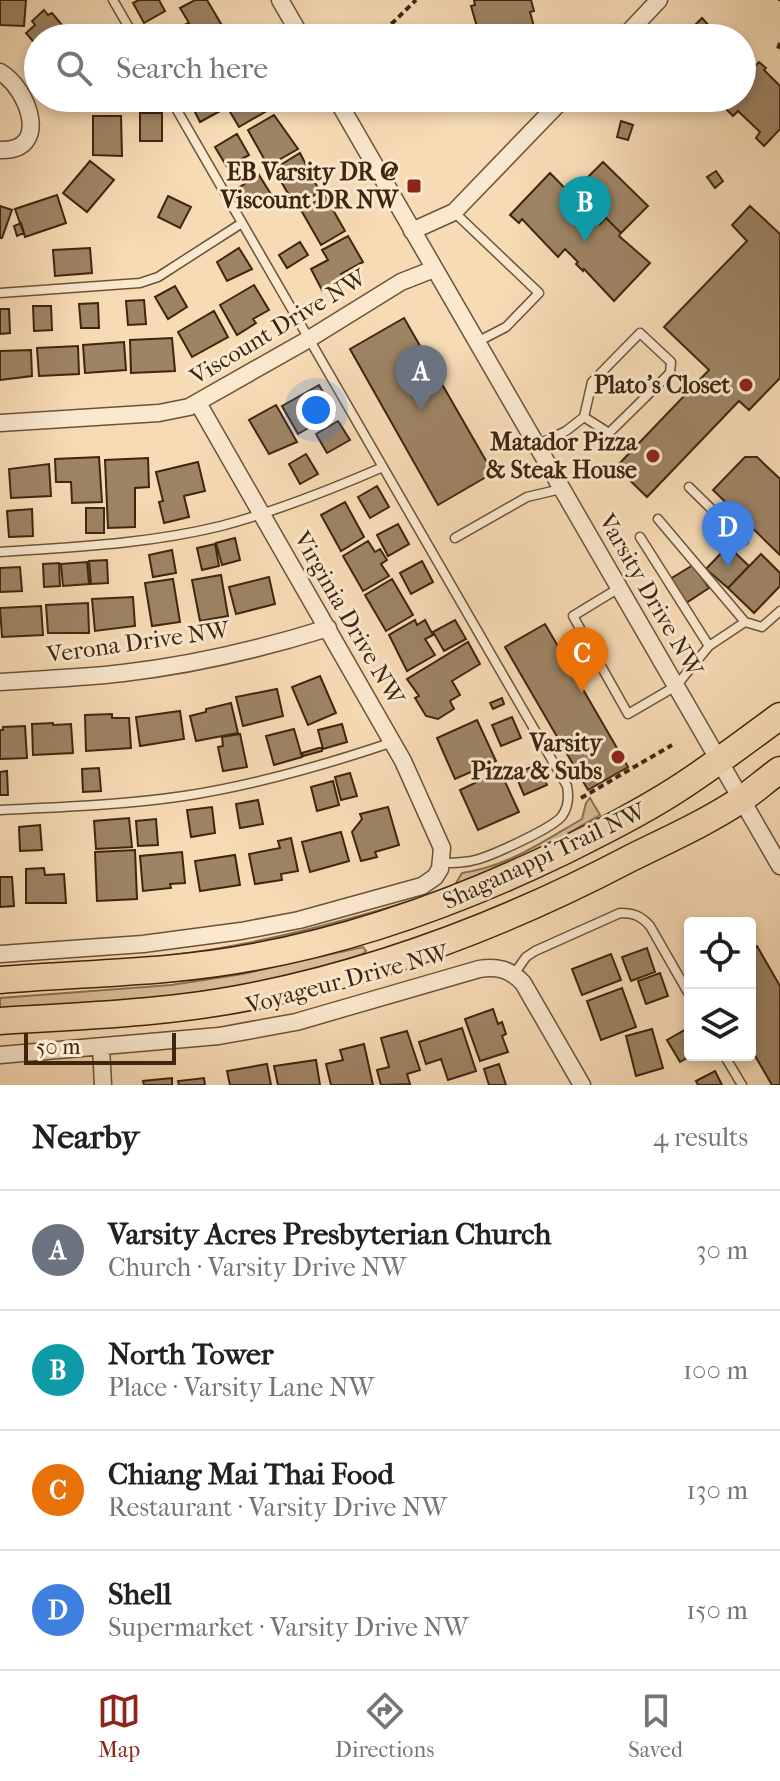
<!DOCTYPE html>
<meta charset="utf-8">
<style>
body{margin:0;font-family:"IM FELL French Canon",serif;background:#f6f6f6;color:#202124}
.controls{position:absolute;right:24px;bottom:24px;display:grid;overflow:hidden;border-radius:8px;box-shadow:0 4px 12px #0003}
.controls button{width:72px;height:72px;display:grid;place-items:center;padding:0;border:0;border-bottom:2px solid #e0e0e0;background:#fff;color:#202124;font:40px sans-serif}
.scale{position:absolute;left:24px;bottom:20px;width:152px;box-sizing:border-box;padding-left:8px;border:4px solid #3e260e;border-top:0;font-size:22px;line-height:28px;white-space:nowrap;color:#3e260e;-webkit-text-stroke:6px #fae8cf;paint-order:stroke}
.you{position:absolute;left:316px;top:410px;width:28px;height:28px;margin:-20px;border:6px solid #fff;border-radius:50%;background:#1a73e8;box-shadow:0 0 0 12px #1a73e833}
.badge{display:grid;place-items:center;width:52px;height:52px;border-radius:50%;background:#8f2418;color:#fff;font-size:26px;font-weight:700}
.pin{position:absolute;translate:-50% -66px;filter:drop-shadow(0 2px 4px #0008)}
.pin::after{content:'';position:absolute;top:42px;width:28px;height:24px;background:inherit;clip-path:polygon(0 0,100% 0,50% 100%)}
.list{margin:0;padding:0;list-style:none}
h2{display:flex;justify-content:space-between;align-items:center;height:104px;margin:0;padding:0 32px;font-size:34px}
h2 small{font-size:26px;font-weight:400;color:#757577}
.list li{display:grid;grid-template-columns:52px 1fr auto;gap:24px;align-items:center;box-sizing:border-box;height:120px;padding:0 32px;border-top:2px solid #e0e0e0}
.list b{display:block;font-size:30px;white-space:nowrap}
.list p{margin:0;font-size:26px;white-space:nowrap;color:#757577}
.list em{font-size:26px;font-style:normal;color:#757577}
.icon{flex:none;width:44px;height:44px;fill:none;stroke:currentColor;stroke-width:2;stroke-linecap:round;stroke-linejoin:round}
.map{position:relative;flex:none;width:780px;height:1085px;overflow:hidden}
.search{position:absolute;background:#fff;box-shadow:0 4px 12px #0003;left:24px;right:24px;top:24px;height:88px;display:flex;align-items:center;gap:20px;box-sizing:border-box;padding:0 28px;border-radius:44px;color:#757577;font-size:30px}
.sheet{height:584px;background:#fff}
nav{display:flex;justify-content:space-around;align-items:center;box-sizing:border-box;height:112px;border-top:2px solid #e0e0e0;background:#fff;font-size:22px;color:#757577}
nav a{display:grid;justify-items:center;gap:4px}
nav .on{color:#8f2418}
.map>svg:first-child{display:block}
.green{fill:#d8bc99;stroke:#8b7154;stroke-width:2}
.building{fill:#9e8465;stroke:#3e260e;stroke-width:2}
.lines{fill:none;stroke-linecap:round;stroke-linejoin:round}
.service-casing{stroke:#6c5338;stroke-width:11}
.minor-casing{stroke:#6c5338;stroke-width:19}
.primary-casing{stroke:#3e260e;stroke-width:29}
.path{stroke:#3e260e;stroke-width:4;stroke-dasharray:6 4;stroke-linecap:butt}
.service{stroke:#fae8cf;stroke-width:8}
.minor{stroke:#fae8cf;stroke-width:16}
.primary{stroke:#f7dbb5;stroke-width:26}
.poi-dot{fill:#8f2418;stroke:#fae8cf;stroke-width:3}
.labels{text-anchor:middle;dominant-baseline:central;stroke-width:6;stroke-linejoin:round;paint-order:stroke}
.poi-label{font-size:24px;font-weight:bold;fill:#3e260e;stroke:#fae8cf;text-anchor:end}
.street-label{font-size:24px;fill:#3e260e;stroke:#fae8cf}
</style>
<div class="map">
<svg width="780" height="1085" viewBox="0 0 780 1085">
<rect width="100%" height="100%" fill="#f7dbb5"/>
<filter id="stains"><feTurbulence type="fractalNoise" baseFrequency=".0025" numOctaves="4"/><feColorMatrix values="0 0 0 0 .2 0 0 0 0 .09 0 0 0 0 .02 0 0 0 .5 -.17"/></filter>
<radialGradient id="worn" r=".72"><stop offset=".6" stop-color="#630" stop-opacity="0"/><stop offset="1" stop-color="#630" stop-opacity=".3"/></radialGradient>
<!-- green -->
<path class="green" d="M590 798 600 815 488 879 322 933 209 955 0 973V967C80 963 163 960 242 944 314 930 383 910 453 888L462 873C509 866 542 842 582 819L586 803Z
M363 947 366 951 363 954C244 995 124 1002 0 1010V998L171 985 243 974Z"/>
<!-- building -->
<path class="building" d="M0 0H26L24 26 0 25Z
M139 0H159L165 11 144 23 133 3Z
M195 0H207L224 29 208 38H197L192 29 190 31 186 24 189 23 180 8Z
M474 0H531L534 11 530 12 537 38H485L481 26 477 27 471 6 475 5Z
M44 10 48 15 52 13 73 38H38V47L26 33 35 25 32 21Z
M702 18 720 38H682Z
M111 27 118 38H92Z
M742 56 752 69 759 62 766 68 764 70 780 86V129L764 146 756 138 760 132 738 111 733 116 726 109 731 104 724 98H742Z
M74 98H106L107 103 78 111Z
M213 98 220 111 200 122 193 108Z
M266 98 272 108 239 127 223 100Z
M140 113H162V141H140Z
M274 115 298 149 268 166 248 130Z
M93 116H121L122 156 93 155Z
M621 121 633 125 628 140 617 137Z
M237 134 249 155 227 167 215 147Z
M300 153 320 192 295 206 274 169Z
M90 161 114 180 87 212 63 193Z
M603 162 648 206 621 233 606 218 600 224 570 195Z
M716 171 723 181 715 188 707 177Z
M550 173 600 224 606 218 621 233 619 236 650 263 614 301 584 269 583 271 576 264 578 262 565 249 558 257 522 219 519 223 510 215Z
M259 175 272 196 250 209 238 188Z
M57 195 66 223 25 237 15 209Z
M168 196 191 207 180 228 158 217Z
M325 196 345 231 321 245 301 210Z
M0 206 12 210 2 238H0Z
M750 206 780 234V378L749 410 739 401 647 497 616 467 709 370 664 327 747 241 732 225Z
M21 223 24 233 17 236 14 226Z
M348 236 363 262 341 274 343 278 322 290 311 269 328 260 322 250Z
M300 242 308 255 287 268 279 255Z
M90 248 92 273 55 276 53 250Z
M239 248 252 269 227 281 217 262Z
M254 285 269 310 253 319 256 323 237 335 220 305Z
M175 286 187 307 168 319 155 297Z
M144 300 146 324 128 325 126 301Z
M98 303 99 328H81L79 304Z
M33 306H51L52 330 34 331Z
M0 309H9L10 333 0 334Z
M214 311 228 337 192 357 178 332Z
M404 318 493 473 438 505 350 349Z
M172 338 175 371 131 373 130 340Z
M124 342 126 370 85 373 83 345Z
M78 346 79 374 39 376 37 348Z
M31 350 32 376 0 380V351Z
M319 385 335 413 298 434 282 406Z
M276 405 297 442 269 454 249 420Z
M338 421 350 440 327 453 316 434Z
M306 454 318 474 300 484 289 464Z
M99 457 102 502 72 503 71 482H56L55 459Z
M745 457H757L780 479V555L713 490Z
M148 458 149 487 135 488V527L108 528 105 460Z
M198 462 205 491 184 496 189 517 164 523 159 502 163 501 156 472Z
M49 464 51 496 11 498 9 469Z
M377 486 389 507 370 518 358 497Z
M345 502 364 537 341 551 321 515Z
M86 508H104V533H86Z
M32 509 33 536 9 537 7 511Z
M398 524 409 544 388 556 377 535Z
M235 538 240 560 222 565 216 543Z
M368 541 375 552 380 549 387 560 381 564 389 576 363 591 343 556Z
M215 544 219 566 202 570 197 548Z
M728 546 749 566 728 588 706 569Z
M172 550 176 573 153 577 149 555Z
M761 554 780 573V586L754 613 728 588Z
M107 560 108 583 91 584 89 561Z
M422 561 433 582 411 594 400 573Z
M87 562 89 584 63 586 61 564Z
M59 563 60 586 44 587 43 564Z
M693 565 709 588 686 603 670 579Z
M20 567 22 591 0 592V568Z
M221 575 228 616 200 621 192 580Z
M269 577 275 604 236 614 229 587Z
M173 579 180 622 152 626 145 583Z
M392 579 413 615 386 631 365 595Z
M133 597 135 626 95 631 92 599Z
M88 603 89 633H48L46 605Z
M41 606 43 635 2 637 0 608Z
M415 620 417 625 425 620 433 635 425 639 435 655 407 671 389 635Z
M455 620 466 639 444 651 433 632Z
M545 624 628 767 588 790 505 647Z
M468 642 480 664 452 681 460 695 450 701 454 709 438 719 426 716 415 698 419 696 407 679Z
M320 676 336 713 308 725 292 687Z
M277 689 283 716 243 726 236 697Z
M502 698 504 704 493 709 490 703Z
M231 703 238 733 196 741 190 716 206 712V709Z
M180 711 184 739 140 746 136 717Z
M112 714V718H129L131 748 86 751 85 715Z
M512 717 521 738 501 746 492 725Z
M477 720 496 761 455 779 437 738Z
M53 723V725L71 724 73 753 33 755 32 724Z
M342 724 347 742 323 749 318 730Z
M25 726 27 758 0 759V730H3V727Z
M294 729 302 757 274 765 266 736Z
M240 734 247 767 223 771 218 747 223 746 222 737Z
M322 747V751L303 756 302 753Z
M538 764 547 785 524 795 515 774Z
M99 768 101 791 83 792 82 769Z
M7 771 8 795H0V772Z
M500 771 519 812 478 830 460 790Z
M350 773 357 796 341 800 335 777Z
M333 781 339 805 317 811 311 787Z
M258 800 263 824 240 828 236 804Z
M212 807 215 833 191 837 187 810Z
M388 807 399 845 375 852 377 857 361 861 352 832 362 819 360 814Z
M129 818 132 847 96 849 94 821Z
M156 819 158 845 138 846 136 821Z
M40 825 42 850 20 851 19 827Z
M341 832 349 861 310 872 302 842Z
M291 838 298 871 281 874 282 880 255 884 249 854 280 848 278 841Z
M135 850 137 899 97 901 95 852Z
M182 852 185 883 170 884 171 888 143 891 140 856Z
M235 855 240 885 200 891 195 861Z
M44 868 45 875 64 874 66 903H26V869Z
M0 877H12L14 906 0 907Z
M757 946 780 986V1085H772L750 1047V950Z
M647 948 655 972 631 981 622 957Z
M611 954 621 980 582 995 572 969Z
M660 973 668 996 646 1004 638 981Z
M622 988 636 1027 601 1040 587 1001Z
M493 1009 498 1024 502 1022 506 1034 502 1036 508 1052 480 1061 465 1019Z
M690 1027 692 1055 680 1062 667 1040Z
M462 1028 476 1071 448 1080 441 1059 426 1064 419 1042Z
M652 1029 663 1068 636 1076 626 1036Z
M407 1031 420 1070 407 1074 410 1084 381 1085 377 1070 389 1067 381 1038Z
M364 1044 373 1085H331L326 1064 343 1060 340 1050Z
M316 1060 320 1085H278L274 1066Z
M267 1064 271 1085H230L227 1071Z
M499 1064 506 1085H489L484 1069Z
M715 1071 722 1085H698L696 1081Z
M172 1078V1085H144L143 1081Z
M204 1078 205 1085H179L178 1081Z"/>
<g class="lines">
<defs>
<path id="service" d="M113 0 135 38
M170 98 567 786C569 796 569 806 562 816 553 828 495 854 479 859 466 863 454 863 441 863
M454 212 539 293 506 327 477 342
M0 293 140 283 158 277 242 223
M537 445 566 431 584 417 592 382 640 333 671 362 670 373 609 433 584 417
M689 487 744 541
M658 519 745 622 709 646
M455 538 527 497 561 489
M0 552C74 547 148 544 221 526 277 511 330 490 383 467
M619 588 573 616 628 714 676 686 709 646 640 537
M745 622 762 627 780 611
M0 810C62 807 123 805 184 796 256 785 325 765 393 742
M514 974 526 957 535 951 620 913C634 913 641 916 650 926L690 996
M724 1055 742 1085"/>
<path id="minor" d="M280 0 302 38
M623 38 659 0
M0 72C28 88 52 152 0 150
M336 98 780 866
M412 231 454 212 564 98
M0 423 159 413 189 407 309 339 401 282 434 269
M0 682C41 679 82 678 123 673 193 665 261 649 328 628
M0 954 143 944 241 931 299 920 422 886 435 877 440 869 442 848 403 761 198 403
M101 1047 103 1085
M0 1055 219 1036 296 1022 479 969C497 966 510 969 523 983L582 1085"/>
<path id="primary" d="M0 980C84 973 171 973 254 957 363 937 465 899 564 851 602 832 640 813 676 790 712 767 746 741 780 716
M0 1021C84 1016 171 1013 254 996 387 969 509 922 629 859 667 840 706 823 742 799 755 790 767 779 780 770"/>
</defs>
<!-- service casing -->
<use href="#service" class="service-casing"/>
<!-- minor casing -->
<use href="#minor" class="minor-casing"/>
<!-- primary casing -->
<use href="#primary" class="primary-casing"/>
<!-- path -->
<path class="path" d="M780 0V1
M377 38 416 0
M780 43 778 49 780 46
M581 798 672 745"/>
<!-- service -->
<use href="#service" class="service"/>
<!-- minor -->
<use href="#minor" class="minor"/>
<!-- primary -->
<use href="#primary" class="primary"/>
</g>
<!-- markers -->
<g class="poi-dot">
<rect x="406" y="178" width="16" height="16" rx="4"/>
<circle cx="746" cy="385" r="8"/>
<circle cx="653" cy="456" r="8"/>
<circle cx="618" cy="757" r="8"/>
</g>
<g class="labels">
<!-- poi labels -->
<g class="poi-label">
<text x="398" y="172">EB Varsity DR @<tspan x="398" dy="28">Viscount DR NW</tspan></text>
<text x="730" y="385">Plato's Closet</text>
<text x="637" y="442">Matador Pizza<tspan x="637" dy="28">&amp; Steak House</tspan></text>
<text x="602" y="743">Varsity<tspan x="602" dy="28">Pizza &amp; Subs</tspan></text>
</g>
<!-- street labels -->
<g class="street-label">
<text transform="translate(278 327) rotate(-31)">Viscount Drive NW</text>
<text transform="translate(651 595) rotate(60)">Varsity Drive NW</text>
<text transform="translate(349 618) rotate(60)">Virginia Drive NW</text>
<text transform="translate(138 642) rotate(-8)">Verona Drive NW</text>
<text transform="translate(544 856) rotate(-25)">Shaganappi Trail NW</text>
<text transform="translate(347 979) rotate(-15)">Voyageur Drive NW</text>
</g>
</g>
<rect width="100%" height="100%" filter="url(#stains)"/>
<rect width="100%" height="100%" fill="url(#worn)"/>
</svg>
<div class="controls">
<button><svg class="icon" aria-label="locate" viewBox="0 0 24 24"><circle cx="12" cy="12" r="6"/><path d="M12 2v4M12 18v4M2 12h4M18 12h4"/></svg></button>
<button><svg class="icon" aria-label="layers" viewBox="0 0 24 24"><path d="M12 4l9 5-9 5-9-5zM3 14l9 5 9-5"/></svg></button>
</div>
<div class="scale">50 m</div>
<div class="you"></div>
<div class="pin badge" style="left:421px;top:411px;background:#6b7280">A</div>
<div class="pin badge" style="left:585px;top:242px;background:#0f9aa8">B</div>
<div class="pin badge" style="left:582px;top:693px;background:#e8710a">C</div>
<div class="pin badge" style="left:728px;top:567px;background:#3f7fe0">D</div>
<div class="search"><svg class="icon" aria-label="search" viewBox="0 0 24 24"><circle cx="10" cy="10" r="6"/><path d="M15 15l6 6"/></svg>Search here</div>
</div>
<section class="sheet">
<h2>Nearby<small>4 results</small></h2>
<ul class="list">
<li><span class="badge" style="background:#6b7280">A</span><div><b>Varsity Acres Presbyterian Church</b><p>Church · Varsity Drive NW</p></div><em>30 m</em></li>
<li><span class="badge" style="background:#0f9aa8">B</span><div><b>North Tower</b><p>Place · Varsity Lane NW</p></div><em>100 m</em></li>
<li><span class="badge" style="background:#e8710a">C</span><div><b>Chiang Mai Thai Food</b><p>Restaurant · Varsity Drive NW</p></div><em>130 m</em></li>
<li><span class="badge" style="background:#3f7fe0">D</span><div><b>Shell</b><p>Supermarket · Varsity Drive NW</p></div><em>150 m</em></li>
</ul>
</section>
<nav>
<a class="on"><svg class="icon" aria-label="map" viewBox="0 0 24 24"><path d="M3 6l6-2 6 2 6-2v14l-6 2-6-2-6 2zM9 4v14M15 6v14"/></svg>Map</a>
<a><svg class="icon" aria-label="directions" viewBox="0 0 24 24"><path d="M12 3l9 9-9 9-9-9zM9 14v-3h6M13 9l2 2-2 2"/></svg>Directions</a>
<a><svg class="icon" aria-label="saved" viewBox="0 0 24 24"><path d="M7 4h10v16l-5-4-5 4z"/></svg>Saved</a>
</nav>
